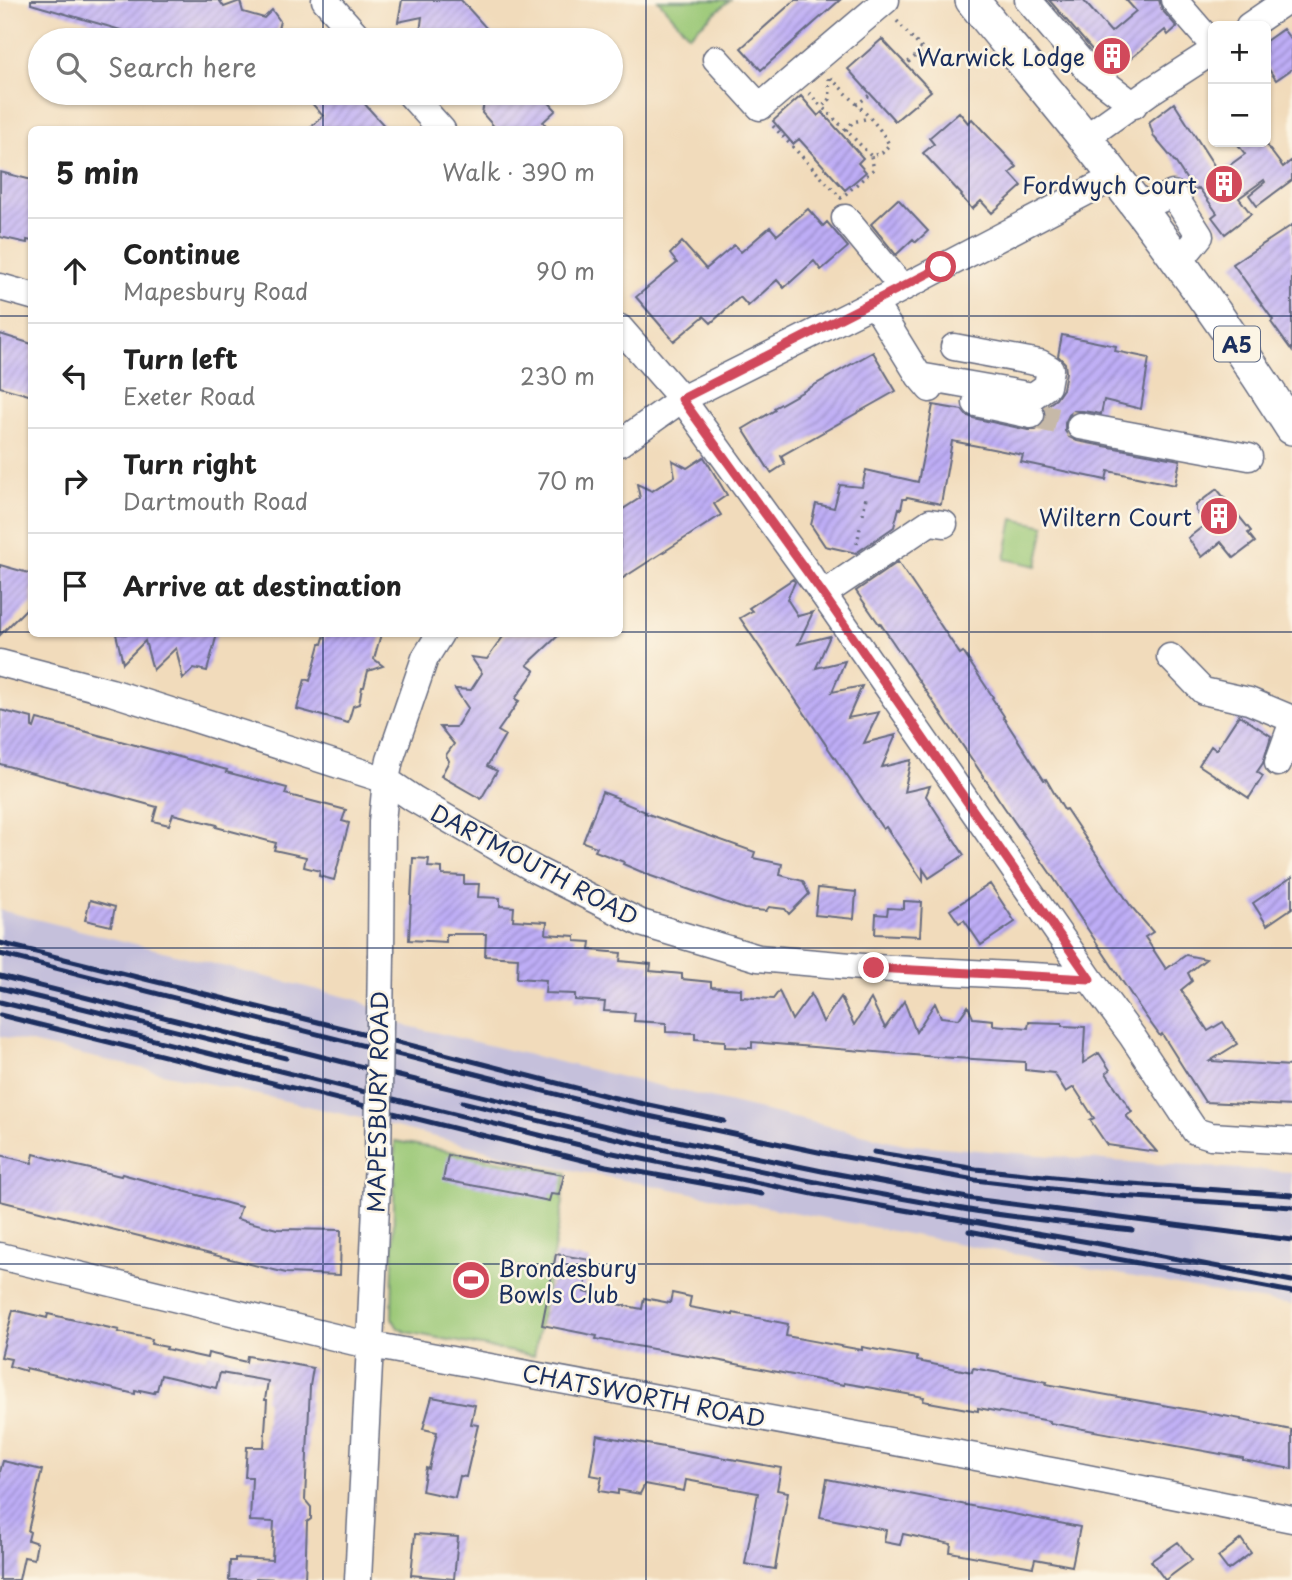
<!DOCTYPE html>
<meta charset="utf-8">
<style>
body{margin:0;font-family:"Playpen Sans",sans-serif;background:#f2f2f2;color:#222}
.controls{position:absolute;right:21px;top:21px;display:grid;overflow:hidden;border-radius:10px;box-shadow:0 2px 5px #0004}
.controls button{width:63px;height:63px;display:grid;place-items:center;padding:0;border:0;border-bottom:2px solid #e0e0e0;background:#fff;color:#222;font:35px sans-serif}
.stop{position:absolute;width:21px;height:21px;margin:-16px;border:5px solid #d1495b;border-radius:50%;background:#fff}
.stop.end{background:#d1495b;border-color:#fff;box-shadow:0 2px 7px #0008}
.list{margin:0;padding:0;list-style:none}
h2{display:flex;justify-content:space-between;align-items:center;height:91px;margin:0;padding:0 28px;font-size:30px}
h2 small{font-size:23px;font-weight:400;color:#767676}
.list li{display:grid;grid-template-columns:46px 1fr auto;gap:21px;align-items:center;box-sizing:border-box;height:105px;padding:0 28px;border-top:2px solid #e0e0e0}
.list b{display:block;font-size:26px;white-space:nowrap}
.list p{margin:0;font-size:23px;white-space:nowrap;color:#767676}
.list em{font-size:23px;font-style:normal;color:#767676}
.icon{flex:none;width:38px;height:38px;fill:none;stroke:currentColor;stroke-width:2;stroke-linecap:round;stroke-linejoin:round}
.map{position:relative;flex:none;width:1292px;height:1580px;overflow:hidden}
.search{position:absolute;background:#fff;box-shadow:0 2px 5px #0004;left:28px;top:28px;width:595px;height:77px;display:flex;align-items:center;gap:18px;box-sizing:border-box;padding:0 24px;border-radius:38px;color:#767676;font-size:26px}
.panel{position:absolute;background:#fff;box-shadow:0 2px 5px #0004;left:28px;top:126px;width:595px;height:511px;border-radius:10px}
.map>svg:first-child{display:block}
.railway{fill:#c5c0db}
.green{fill:#99c775;stroke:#5a7b6a;stroke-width:2}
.building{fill:url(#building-hatch)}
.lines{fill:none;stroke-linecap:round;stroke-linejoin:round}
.minor-tunnel{stroke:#c6b9a8;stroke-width:26;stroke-dasharray:26 13;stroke-linecap:butt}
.minor-casing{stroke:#666b7f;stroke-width:29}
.major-casing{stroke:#666b7f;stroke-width:36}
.path{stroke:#666b7f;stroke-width:3.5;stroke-dasharray:2 5;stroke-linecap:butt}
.minor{stroke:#fff;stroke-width:26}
.major{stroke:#fff;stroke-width:33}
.rail{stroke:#1b2f5e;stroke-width:5}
.minor-bridge-casing{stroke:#666b7f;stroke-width:29;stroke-linecap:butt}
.minor-bridge{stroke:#fff;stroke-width:26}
.route{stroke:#d1495b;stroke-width:9}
.grid{fill:none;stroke:#1b2f5e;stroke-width:2;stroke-opacity:0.55}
.labels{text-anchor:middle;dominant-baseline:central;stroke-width:5;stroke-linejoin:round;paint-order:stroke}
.shield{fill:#fcf5e5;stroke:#5e6a86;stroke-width:2}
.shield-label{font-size:21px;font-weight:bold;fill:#1b2f5e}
.poi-label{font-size:23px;fill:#1b2f5e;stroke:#fcf5e5;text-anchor:end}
.street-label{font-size:23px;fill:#1b2f5e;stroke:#fcf5e5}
</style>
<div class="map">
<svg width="1292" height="1580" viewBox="0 0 1292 1580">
<defs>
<pattern id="building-hatch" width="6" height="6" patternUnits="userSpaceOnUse" patternTransform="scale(1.75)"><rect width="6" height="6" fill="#beadf6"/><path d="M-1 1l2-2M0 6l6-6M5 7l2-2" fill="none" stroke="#9a8dca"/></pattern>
</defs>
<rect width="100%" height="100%" fill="#fcf5e5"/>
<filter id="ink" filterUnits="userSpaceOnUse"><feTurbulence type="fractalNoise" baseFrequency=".0143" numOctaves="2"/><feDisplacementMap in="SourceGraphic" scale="14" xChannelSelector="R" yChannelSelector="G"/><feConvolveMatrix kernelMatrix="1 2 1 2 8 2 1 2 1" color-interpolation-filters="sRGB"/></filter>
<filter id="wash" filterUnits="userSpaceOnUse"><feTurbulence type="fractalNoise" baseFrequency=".00686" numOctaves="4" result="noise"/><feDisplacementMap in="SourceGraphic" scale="28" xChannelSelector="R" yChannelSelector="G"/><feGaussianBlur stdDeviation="1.57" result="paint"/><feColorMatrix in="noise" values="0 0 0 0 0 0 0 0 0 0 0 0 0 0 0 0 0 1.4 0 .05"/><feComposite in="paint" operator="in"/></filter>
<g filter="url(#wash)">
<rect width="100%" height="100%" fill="#f1dbbb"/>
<!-- railway -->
<path class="railway" d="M0 910 358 1000 404 1025 904 1144 1140 1163 1292 1172V1305L1240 1297 550 1166 360 1118 0 1036Z"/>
<!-- green -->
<path class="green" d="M658 0H730L689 35Z
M1013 519 1045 526 1037 566 1005 559Z
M395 1141 567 1173 562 1199 563 1202 534 1356 406 1332 398 1328 392 1318Z"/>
<g id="blocks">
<!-- building -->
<path class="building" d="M31 0H219L224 7 240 1 243 12 264 18 272 10 280 21 275 40H155L31 4Z
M402 0H461L497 40H419L422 17 398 22Z
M795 0H840L761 70 741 48Z
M1049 0H1083L1111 32 1136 11 1126 0H1159L1162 10 1177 27 1168 35 1165 30 1116 71 1100 59Z
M1283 29 1292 41V69L1276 80 1266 65V41Z
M882 39 931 91 895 121 848 69Z
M303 93H355L388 130H308L323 116Z
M486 93H540L556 110 543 122 550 130H497L482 113Z
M801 96 818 116 822 112 863 158 858 163 866 172 845 190 799 139 793 144 773 121Z
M1174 103 1219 173 1245 154 1236 142H1264L1283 167 1292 160V180L1257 206 1249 195 1265 182 1264 180 1239 198 1251 214 1225 234 1212 217 1217 213 1199 188 1194 191 1176 163 1154 137 1149 122Z
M959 112 968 123 972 119 1017 167 1010 173 1022 186 992 213 981 201 972 209 961 196 962 195 923 153 934 144 929 138Z
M0 172 32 180V241L27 240V243L0 237Z
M898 199 928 231 916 242 913 239 896 255 871 224Z
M808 209 823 226 827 222 848 247 821 270 814 261 784 288 777 280 748 306 740 297 711 323 704 316 674 341 636 297 677 263 670 254 682 242 706 269 734 245 741 252 770 227 777 235Z
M1292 225V351L1271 322 1273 320 1233 264Z
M0 334 32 344V396L0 387Z
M1062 335 1116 346 1115 351 1149 358 1141 409 1104 400 1101 414 1083 411H1074L1069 415 1065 423V431L1069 437 1077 441 1180 460 1175 485 1108 471 1106 480 1021 462 1023 455 952 441 941 504 907 497 906 499H903L901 509 899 508 894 527 856 553 825 546 811 525 816 504 834 508 840 485 862 487 866 470 918 482 933 405 962 410 966 415 973 418 1028 430H1036L1044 425 1048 405 1056 399 1063 389 1066 372 1065 363 1058 356Z
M873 352 896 391 781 456 785 464 771 473 743 429 775 410 774 408Z
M704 457 727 495 714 504 721 515 620 580V511L640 498 637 484 652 491 675 476 672 460 687 468Z
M1217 489 1251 531 1248 533 1255 542 1234 558 1221 542 1202 557 1188 538 1206 524 1196 511V505Z
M898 562 960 654 963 652 993 697 992 698 1004 716 1003 717 1044 780 1046 779 1064 810 1066 809 1130 905 1153 932 1145 937 1166 969 1186 955 1206 959 1188 973 1192 981 1181 990 1208 1031 1223 1022 1237 1044 1210 1061 1292 1066V1106L1205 1102 1162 1034 1160 1036 1144 1014 1055 880 1004 807 880 623 879 624 856 591Z
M0 565 32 574V603L0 635Z
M793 579 795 582 787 599 798 616 813 612 798 644 830 636 816 668 845 661 832 692 862 686 848 718 879 712 864 743 896 735 882 767 911 760 904 792 930 786 926 796 964 855 929 878 923 869V881L886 827 883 829 740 618 752 611 749 608Z
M116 634H217L207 671 194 668 183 679 176 648 153 670 145 641 123 663Z
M325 634H381L374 659 383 666 368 671 364 687H362L359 704 353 706 348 723 297 709 305 679 310 681 320 644H322Z
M505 634H560L527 665 535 671 515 699 519 701 498 731 505 735 487 766 497 771 481 799 441 776 449 761 446 755 454 744 440 727H456L468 708 455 689 471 690 482 673 471 657 487 659Z
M0 710 32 718V727L34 728 37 719 69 727 227 770 226 772 287 788 285 794 346 810 342 821 349 823 334 880 319 876 320 871 304 867 306 857 274 850 276 843 216 827 217 825 173 814 169 825 153 821 157 807 0 764Z
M1239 715 1271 736 1263 763 1257 772 1263 776 1249 798 1199 765 1211 746 1216 750Z
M602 792 618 798 617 800 646 812 645 813 755 852 753 858 782 864 780 875 803 881 809 894 789 914 785 909 769 907 766 911 744 909 651 876 623 864 624 862 595 851 597 847 583 842Z
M413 858 429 859 428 867 442 868V875L464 876V884H479L478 897 500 898V906L514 907 513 920 547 922 546 934 575 936V941L591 942 590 950 621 953 620 961 651 964 650 971 682 974V979L711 982V987L741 989V997L773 999 779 991 792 1020 811 994 823 1022 841 997 854 1025 871 999 885 1028 904 1001 916 1032 935 1003 941 1017 959 1019 968 1006 973 1018 993 1020V1025L1028 1028 1029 1022 1062 1023V1026L1085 1027 1083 1063 1099 1053 1110 1070 1106 1073 1132 1112 1126 1116 1157 1152 1107 1145 1090 1120 1094 1118 1074 1087 1066 1092 1054 1073 1025 1070V1062L938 1057 752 1042V1048L725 1047V1041L695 1039V1033L666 1032V1023L634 1021 635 1013 604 1011 605 1002 575 1000V994L545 993 546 980 517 978 518 958 485 956 486 934H446V942L409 940Z
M1292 877V908L1267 925 1253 903Z
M990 884 1015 922 981 945 964 920 959 923 950 910Z
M818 888 856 892 854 919 815 915Z
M90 900 115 907 111 926 85 920Z
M904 901 922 902 920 936 875 934 876 914 887 915 888 908 904 909Z
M34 1154 73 1165 121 1176 122 1174 241 1207 237 1219 277 1229 341 1230 340 1275 286 1273 0 1201V1155L32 1163Z
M448 1155 564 1175 559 1195 551 1194 549 1201 525 1196V1195L443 1180Z
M556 1254 590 1260 584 1292 602 1296 601 1301 642 1309 644 1298 670 1303 672 1293 691 1297 689 1307 733 1315V1313L788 1324 786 1336 862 1350V1347L917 1357V1361L972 1372 973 1368 1047 1382 1046 1384 1241 1419V1420L1292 1430V1469L1243 1460V1458L1050 1423V1421L978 1408V1411L923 1401 924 1397 844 1383V1385L716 1360 596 1339 597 1336 542 1325Z
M13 1310 47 1318 48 1314 119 1330 118 1332 152 1339 151 1344 167 1347 166 1349 207 1358 208 1353 246 1362 247 1356H248L313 1368 310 1386 305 1500 311 1507V1519L307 1522 305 1580 256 1578V1580H229L230 1561H235V1558L272 1560 274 1522 250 1521 252 1477H245L247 1447H264L267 1400H265L268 1381 220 1373 216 1388 161 1375 157 1390H155L154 1393 140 1390V1392L135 1391V1394L26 1368V1371L9 1366 11 1359 1 1357Z
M432 1397 475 1405 471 1424 478 1425 466 1477 460 1476 455 1498 422 1491 426 1468 429 1469 437 1432 423 1429Z
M597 1435 781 1468 777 1490 788 1492 775 1569 745 1564 758 1493 686 1480 684 1491 645 1484 640 1494 618 1490V1494L599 1491 602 1477 590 1475Z
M3 1461 42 1470 28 1531 30 1532 28 1540 37 1543 34 1559 24 1557 19 1580H0V1472Z
M827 1479 893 1492 894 1491 1080 1527 1072 1566 1035 1559 1033 1567 950 1552 951 1544 903 1534 900 1545 884 1542 886 1530 820 1517Z
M415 1534 458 1537 454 1579 411 1575Z
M1241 1539 1251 1553 1228 1570 1218 1557Z
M1178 1542 1192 1560 1165 1580 1151 1561Z"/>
</g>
</g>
<g filter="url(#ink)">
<use href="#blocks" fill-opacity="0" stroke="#666b7f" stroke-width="2"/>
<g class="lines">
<!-- minor-tunnel -->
<path class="minor-tunnel" d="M1031 415 1080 426"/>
<defs>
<path id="minor" d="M325 0 361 40
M1028 0 1089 71 1134 105
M1174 0 1213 45
M1249 26 1287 0
M716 59 760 107 886 0
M409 93 442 130
M1085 138 1151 91 1213 51
M1139 208 1173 194 1200 236 1179 262
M845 218 902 287
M0 287 32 296
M874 303 919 376 930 389
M620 328 682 399 823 594 1090 979 1132 1036 1195 1131 1211 1136 1292 1141
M919 376 1033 396 1047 386 1050 369 1040 363 954 347
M976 403 1031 415
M1080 426 1249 457
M620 443 682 399 874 303 1115 177
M823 594 930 522 944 524
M1170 657 1203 691 1249 701 1292 719
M0 663 111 692 386 780 414 799 536 870 641 923 758 958 874 968 1090 979
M1278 763 1292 724
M381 954 382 822 386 780 390 760 425 658 440 634
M0 1256 355 1342 1057 1472 1292 1519
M358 1580 370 1345 378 1159"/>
<path id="major" d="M972 0C1019 58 1068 115 1113 174 1177 256 1236 341 1292 428"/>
</defs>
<!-- minor casing -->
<use href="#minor" class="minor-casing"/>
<!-- major casing -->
<use href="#major" class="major-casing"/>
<!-- path -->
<path class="path" d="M897 21 923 50 906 64
M829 78 830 99 822 107 846 130
M831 78C846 94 882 126 889 145L882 153 871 156 846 130 853 122 869 118
M809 93 822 107
M856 105 871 94
M773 126 841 198 874 169 871 156
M863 514 866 497
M857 544 860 528"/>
<!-- minor -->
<use href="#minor" class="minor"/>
<!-- major -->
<use href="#major" class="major"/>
<!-- rail -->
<path class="rail" d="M0 943 402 1043 611 1097 724 1121
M0 954 611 1108 823 1153 975 1180 1103 1195 1292 1207
M0 976 399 1076 610 1127 822 1171 973 1199 1292 1240
M0 988 286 1058
M0 1002 608 1152 818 1195 1100 1244 1292 1281
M0 1015 606 1166 762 1194
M462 1102C630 1143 799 1182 969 1210 1023 1219 1078 1224 1132 1230
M874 1152 976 1169 1103 1182 1292 1195
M969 1231 1292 1292"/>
<defs>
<path id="minor-bridge" d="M378 1159 381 954"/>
</defs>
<!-- minor-bridge casing -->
<use href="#minor-bridge" class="minor-bridge-casing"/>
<!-- minor-bridge -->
<use href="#minor-bridge" class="minor-bridge"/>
</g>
</g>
<g class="lines" filter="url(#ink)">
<!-- route -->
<path class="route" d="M874 968 1090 979 823 594 682 399 941 267"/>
</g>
<!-- grid -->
<path class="grid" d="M323 0V40M646 0V1580M969 0V1580M323 93V130M0 316H32M620 316H1292M0 632H32M620 632H1292M323 634V1580M0 948H1292M0 1264H1292"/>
<!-- icons -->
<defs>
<symbol id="building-disc" viewBox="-11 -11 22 22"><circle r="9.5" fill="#d1495b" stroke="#fcf5e5"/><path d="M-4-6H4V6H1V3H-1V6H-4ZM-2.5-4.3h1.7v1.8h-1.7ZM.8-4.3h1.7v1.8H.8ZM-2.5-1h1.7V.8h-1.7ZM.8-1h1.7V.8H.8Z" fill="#fff"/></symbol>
<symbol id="stadium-disc" viewBox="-11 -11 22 22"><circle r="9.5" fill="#d1495b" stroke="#fcf5e5"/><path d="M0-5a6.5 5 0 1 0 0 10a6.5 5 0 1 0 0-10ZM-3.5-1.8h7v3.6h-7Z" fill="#fff"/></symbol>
</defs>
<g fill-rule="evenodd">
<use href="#building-disc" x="1090" y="34" width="44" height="44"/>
<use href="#building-disc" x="1202" y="162" width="44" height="44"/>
<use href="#building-disc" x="1197" y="494" width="44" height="44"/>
<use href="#stadium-disc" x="449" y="1258" width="44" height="44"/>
</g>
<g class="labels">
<!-- shield labels -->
<rect class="shield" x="1214" y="326.5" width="46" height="35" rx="5"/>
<g class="shield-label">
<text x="1237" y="344">A5</text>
</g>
<!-- poi labels -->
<g class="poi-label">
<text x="1085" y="56">Warwick Lodge</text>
<text x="1197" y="184">Fordwych Court</text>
<text x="1192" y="516">Wiltern Court</text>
<text x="498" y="1267" text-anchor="start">Brondesbury<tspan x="498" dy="26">Bowls Club</tspan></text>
</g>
<!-- street labels -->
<g class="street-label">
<text transform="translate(535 864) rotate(28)">DARTMOUTH ROAD</text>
<text transform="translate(377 1102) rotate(-89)">MAPESBURY ROAD</text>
<text transform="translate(644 1395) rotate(11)">CHATSWORTH ROAD</text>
</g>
</g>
</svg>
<div class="controls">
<button>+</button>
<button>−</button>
</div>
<div class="stop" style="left:941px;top:267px"></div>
<div class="stop end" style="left:874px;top:968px"></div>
<div class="search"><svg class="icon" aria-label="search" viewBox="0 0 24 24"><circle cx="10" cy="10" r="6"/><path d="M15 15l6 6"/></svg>Search here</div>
<section class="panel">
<h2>5 min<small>Walk · 390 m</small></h2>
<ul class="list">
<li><svg class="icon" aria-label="ahead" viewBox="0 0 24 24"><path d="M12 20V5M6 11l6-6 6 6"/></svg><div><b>Continue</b><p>Mapesbury Road</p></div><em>90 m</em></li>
<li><svg class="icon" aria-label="left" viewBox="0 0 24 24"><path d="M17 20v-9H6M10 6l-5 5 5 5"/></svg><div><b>Turn left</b><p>Exeter Road</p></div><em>230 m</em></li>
<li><svg class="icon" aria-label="right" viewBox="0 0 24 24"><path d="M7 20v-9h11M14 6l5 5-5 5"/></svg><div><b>Turn right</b><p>Dartmouth Road</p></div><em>70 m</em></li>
<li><svg class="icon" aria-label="arrive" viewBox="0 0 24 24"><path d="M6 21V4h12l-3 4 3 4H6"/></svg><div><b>Arrive at destination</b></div></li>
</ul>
</section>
</div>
